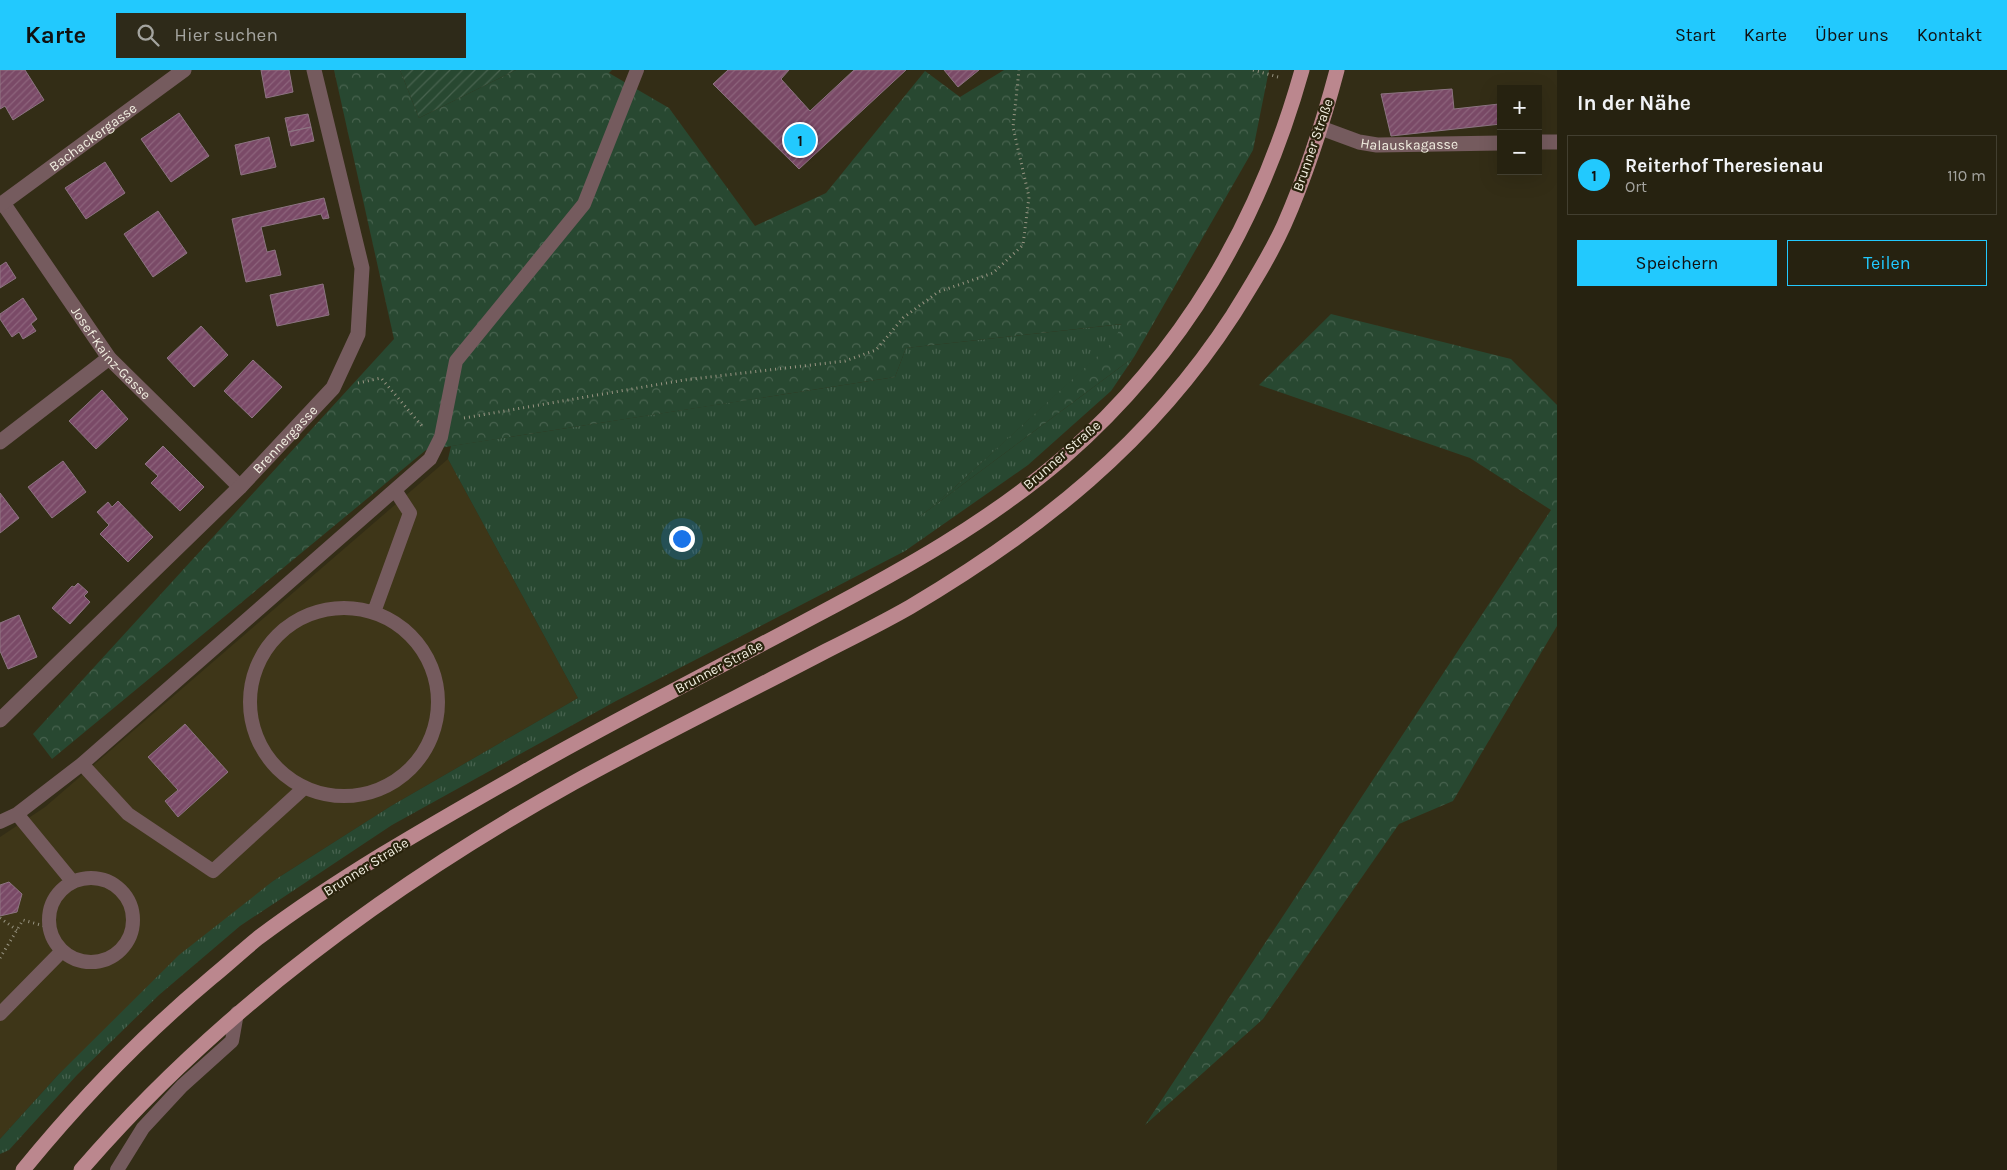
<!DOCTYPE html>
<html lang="de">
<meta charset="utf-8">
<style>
body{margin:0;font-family:Karla,sans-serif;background:#2e2a19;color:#f1f3f6}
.controls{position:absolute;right:15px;top:15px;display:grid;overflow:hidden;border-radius:0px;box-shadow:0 5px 20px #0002}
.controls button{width:45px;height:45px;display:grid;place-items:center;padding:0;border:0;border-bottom:1px solid #423f30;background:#262210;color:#f1f3f6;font:25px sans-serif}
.you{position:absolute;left:681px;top:468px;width:18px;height:18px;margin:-12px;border:4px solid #fff;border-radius:50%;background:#1a73e8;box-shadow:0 0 0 8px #1a73e833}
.badge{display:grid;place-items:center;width:32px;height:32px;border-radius:50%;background:#22c9fe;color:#111;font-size:16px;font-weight:700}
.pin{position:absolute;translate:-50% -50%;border:2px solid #fff;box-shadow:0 1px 5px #0006}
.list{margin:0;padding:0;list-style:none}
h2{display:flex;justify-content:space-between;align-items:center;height:65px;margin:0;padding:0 20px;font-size:21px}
h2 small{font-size:16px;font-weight:400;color:#a4a49f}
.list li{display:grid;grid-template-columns:32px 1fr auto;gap:15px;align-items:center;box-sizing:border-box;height:80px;margin:0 10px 10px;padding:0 10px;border:1px solid #423f30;border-radius:0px}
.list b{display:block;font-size:19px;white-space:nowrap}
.list p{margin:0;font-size:16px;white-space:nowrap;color:#a4a49f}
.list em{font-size:16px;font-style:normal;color:#a4a49f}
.actions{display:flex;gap:10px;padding:15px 20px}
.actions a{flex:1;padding:11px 0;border:1px solid #22c9fe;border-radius:0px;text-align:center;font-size:18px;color:#22c9fe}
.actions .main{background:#22c9fe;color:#111}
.icon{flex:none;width:28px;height:28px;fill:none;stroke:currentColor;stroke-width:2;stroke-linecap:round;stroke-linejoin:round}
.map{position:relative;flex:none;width:1557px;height:1100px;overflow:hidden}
header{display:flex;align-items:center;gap:30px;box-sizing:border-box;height:70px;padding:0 25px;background:#22c9fe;color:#111}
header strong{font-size:24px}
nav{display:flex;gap:28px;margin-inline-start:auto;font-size:18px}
.search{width:350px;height:45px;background:#2e2a19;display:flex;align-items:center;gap:12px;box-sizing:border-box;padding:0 18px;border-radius:0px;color:#a4a49f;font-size:19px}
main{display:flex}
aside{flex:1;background:#262210}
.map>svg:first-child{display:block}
.built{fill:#3e3618}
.grass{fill:url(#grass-tufts)}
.forest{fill:url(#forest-crowns)}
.garden{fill:url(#garden-furrows)}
.building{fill:url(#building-hatch);stroke:#8d7482}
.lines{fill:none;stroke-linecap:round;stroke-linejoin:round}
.path{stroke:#999583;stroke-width:3;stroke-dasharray:1 4;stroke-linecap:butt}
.lane{stroke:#755b5e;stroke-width:14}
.street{stroke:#755b5e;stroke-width:15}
.primary{stroke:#bb878e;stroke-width:15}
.labels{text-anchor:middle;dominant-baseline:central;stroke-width:4.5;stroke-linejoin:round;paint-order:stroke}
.street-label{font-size:14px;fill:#f1eee0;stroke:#29230c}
</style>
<header>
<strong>Karte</strong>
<div class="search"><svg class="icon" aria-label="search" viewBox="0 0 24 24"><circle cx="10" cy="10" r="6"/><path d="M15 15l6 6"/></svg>Hier suchen</div>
<nav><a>Start</a><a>Karte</a><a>Über uns</a><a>Kontakt</a></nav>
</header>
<main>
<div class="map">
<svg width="1557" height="1100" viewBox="0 0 1557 1100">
<defs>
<pattern id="grass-tufts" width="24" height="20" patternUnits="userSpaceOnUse" patternTransform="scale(1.25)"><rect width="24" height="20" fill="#284831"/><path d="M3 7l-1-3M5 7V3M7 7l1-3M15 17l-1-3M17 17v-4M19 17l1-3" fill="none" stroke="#48634f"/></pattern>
<pattern id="forest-crowns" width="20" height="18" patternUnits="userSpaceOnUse" patternTransform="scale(1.25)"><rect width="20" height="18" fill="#284831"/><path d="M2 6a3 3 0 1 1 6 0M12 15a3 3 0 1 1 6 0" fill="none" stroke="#48634f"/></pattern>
<pattern id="garden-furrows" width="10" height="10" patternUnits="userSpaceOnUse" patternTransform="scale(1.25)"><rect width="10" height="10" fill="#284831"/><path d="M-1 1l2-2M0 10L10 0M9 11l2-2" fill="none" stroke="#48634f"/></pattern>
<pattern id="building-hatch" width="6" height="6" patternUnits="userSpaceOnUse" patternTransform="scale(1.25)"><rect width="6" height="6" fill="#7a4a67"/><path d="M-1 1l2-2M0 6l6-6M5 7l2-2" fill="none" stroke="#8d647c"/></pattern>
</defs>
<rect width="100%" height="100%" fill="#332d16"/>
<!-- built -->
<path class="built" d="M448 389 578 628 391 736 273 811 58 1005 0 1069V767L45 737Z"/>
<!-- grass -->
<path class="grass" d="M1123 254 1115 271 956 416 919 447 1134 287 1111 321 1028 395 905 481 616 631 392 755 240 856 159 925 77 1005 9 1080 0 1084V1069L58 1005 179 885 273 811 391 736 578 628 448 389 451 376 895 307 906 278Z"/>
<!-- forest -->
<path class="forest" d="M334 0H400L419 48 516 0H612L609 3 669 38 755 156 826 123 925 1 960 27 1004 0H1269L1253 80 1134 287 907 456 956 416 1114 271 1122 254 906 278 895 307 426 380 52 689 33 664 394 269Z
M1331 244 1511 289 1557 335V556L1453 731 1399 754 1263 949 1145 1055 1551 440 1470 388 1259 315Z"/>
<!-- garden -->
<path class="garden" d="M400 0H516L419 48Z"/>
<!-- building -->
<path class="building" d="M0 0H25L44 30 13 50 5 36 0 39Z
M261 0H289L293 22 266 28Z
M728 0H789L781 9 810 41 854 0H906L799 99 713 14Z
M944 0H979L958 17Z
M1452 19 1454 39 1499 34 1501 54 1391 66 1381 24Z
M179 43 209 86 171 112 141 69Z
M308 44 311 57 288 62 285 48Z
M311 57 314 71 291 76 288 62Z
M269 67 276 97 241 105 235 75Z
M105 92 125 123 86 149 65 118Z
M324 128 329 148 323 149 321 144 261 157 267 182 275 180 281 205 246 212 232 149Z
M158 141 187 183 153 207 124 164Z
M6 192 16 208 0 218V196Z
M323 214 329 245 277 256 270 225Z
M23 228 37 249 31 254 36 261 23 269 19 262 12 267 0 249V244Z
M201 256 228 285 194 317 167 288Z
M253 290 282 317 252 348 224 321Z
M102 320 128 349 96 379 69 351Z
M163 376 204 417 180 441 151 413 158 406 145 394Z
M63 391 86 422 52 448 28 417Z
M0 423 19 448 0 463Z
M118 431 153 467 128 492 100 464 109 455 97 442 108 432 112 437Z
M78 513 88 522 84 526 90 532 70 554 52 538 72 516 74 517Z
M19 545 37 587 8 599 0 581V553Z
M185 654 228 702 178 747 165 731 178 720 148 687Z
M9 812 22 824 17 842 0 846V815Z"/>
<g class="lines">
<!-- path -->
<path class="path" d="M1253 0 1278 7
M358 313 381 308 422 356
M464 348 684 310 845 291 876 280 903 248 938 222 993 203 1023 175 1029 127 1013 57 1019 0
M0 848 17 860
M0 888 23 850 48 857"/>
<!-- lane -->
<path class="lane" d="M250 632a94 94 0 1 1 188 0a94 94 0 1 1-188 0Z
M374 542 410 443 395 420
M82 694 128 744 213 801 304 718
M17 744 72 811
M0 752 17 744 82 694 430 389 441 367 456 291 584 134 637 0
M49 850a42 42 0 1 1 84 0a42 42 0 1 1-84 0Z
M0 944 61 882
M117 1100 143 1058 182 1016 232 971 237 943"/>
<!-- street -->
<g class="street">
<path id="s1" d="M1321 58 1359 72 1377 75 1501 73"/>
<path d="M1538 72H1557"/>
<path id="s2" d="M3 133 109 288 240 417"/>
<path id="s3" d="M0 135 184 0"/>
<path d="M0 372 109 288"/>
<path id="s4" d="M0 650 240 417 333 318 358 264 362 198 314 0"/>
</g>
<!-- primary -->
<path class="primary" d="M23 1100C80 1030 142 966 211 908 227 895 242 881 258 868 343 804 438 751 531 698 624 645 720 597 815 546 902 500 989 452 1064 387 1184 282 1259 153 1302 0
M81 1100C218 941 390 815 573 713 656 667 742 625 826 581 854 567 882 553 910 537 1040 460 1150 373 1233 245 1251 216 1270 186 1284 155 1306 105 1323 53 1337 0"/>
</g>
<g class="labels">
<!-- street labels -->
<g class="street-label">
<text stroke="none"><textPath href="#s3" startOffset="115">Bachackergasse</textPath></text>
<text stroke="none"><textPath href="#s1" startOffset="91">Halauskagasse</textPath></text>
<text transform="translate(1313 75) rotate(-71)">Brunner Straße</text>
<text stroke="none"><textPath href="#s2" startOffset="185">Josef-Kainz-Gasse</textPath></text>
<text stroke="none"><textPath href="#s4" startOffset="400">Brennergasse</textPath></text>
<text transform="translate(1062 385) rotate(-41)">Brunner Straße</text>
<text transform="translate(719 597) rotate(-28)">Brunner Straße</text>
<text transform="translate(366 797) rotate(-32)">Brunner Straße</text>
</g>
</g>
</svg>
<div class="controls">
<button>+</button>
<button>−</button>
</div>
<div class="you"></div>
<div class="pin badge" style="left:800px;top:70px">1</div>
</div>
<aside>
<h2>In der Nähe<small></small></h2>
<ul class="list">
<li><span class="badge">1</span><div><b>Reiterhof Theresienau</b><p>Ort</p></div><em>110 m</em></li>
</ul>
<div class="actions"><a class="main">Speichern</a><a>Teilen</a></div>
</aside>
</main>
